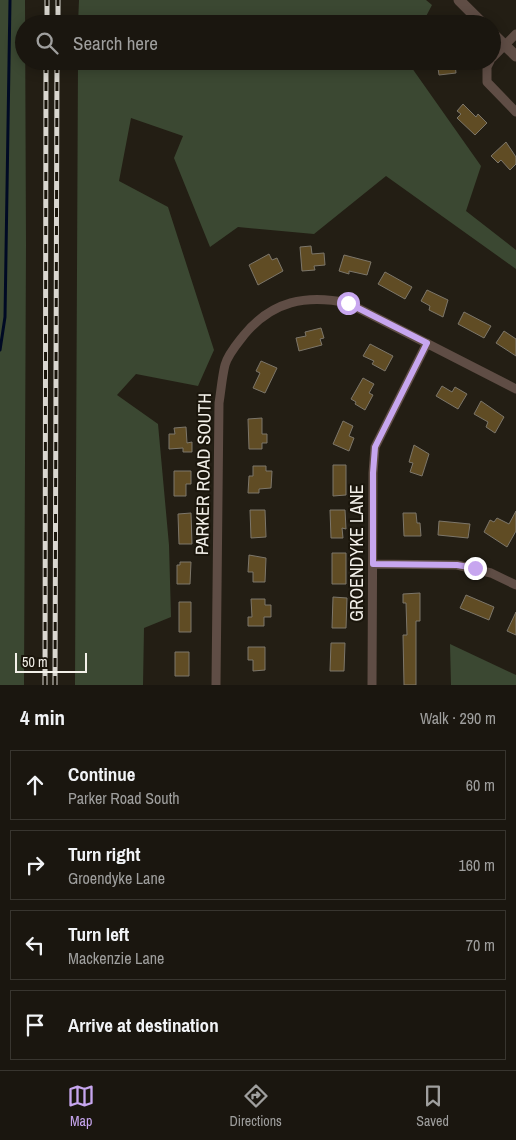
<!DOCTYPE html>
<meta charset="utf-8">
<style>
body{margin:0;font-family:"Archivo Narrow",sans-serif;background:#231f18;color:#f1f3f6}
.scale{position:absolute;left:15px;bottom:12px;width:72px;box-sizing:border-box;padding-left:5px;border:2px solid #f3f0e9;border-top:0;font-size:14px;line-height:18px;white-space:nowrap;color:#f3f0e9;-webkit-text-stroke:4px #1a150b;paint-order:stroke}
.stop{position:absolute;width:15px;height:15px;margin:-11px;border:4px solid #c7a6ef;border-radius:50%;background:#fff}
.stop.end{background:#c7a6ef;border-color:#fff;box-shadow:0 1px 5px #0008}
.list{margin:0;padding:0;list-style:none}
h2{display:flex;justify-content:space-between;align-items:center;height:65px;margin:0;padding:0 20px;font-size:21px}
h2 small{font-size:16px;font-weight:400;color:#9f9f9e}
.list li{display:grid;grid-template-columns:32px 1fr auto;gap:15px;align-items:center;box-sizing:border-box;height:70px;margin:0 10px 10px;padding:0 10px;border:1px solid #38352f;border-radius:0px}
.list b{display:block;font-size:19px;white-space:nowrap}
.list p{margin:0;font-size:16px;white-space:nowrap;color:#9f9f9e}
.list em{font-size:16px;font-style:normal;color:#9f9f9e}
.icon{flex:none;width:28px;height:28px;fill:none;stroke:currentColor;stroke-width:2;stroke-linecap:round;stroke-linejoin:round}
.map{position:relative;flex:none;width:516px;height:685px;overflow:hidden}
.search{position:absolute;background:#1a160f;box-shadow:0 2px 12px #0003;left:15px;right:15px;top:15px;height:55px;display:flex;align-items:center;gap:12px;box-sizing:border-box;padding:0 18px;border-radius:28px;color:#9f9f9e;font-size:19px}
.sheet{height:385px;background:#1a160f}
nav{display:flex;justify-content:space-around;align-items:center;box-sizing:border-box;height:70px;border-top:1px solid #38352f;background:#1a160f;font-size:14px;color:#9f9f9e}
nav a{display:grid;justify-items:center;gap:2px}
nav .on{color:#c7a6ef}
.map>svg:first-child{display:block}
.green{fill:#3b4832}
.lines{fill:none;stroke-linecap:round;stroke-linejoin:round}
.stream{stroke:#000a24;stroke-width:3}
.building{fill:#604c24;stroke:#7c766a}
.minor{stroke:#5f4d45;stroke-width:9}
.tertiary{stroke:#5f4d45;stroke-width:11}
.rail-casing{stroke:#dad7d0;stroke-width:5}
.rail{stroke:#1a150b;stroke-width:3;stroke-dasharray:9;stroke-linecap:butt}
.route{stroke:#c7a6ef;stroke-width:6}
.labels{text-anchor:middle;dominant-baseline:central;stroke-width:4;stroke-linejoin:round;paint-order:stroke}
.street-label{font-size:18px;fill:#f3f0e9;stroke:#1a150b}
</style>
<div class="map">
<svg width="516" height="685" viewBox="0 0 516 685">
<rect width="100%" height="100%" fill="#231e14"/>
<!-- green -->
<path class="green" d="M0 0H25L26 245 24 685H0Z
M79 0H426L432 5 422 24H78Z
M78 61H407L481 166 466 211 516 250V269L386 176 314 234 238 227 210 247 174 158 183 136 131 118 119 181 168 207 214 350 198 386 136 374 117 395 158 424 169 545 171 617 144 628 143 685H75Z
M450 644 516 675V685H451Z"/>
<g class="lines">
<!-- stream -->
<path class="stream" d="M0 350 5 317 10 0"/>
</g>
<!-- building -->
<path class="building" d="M437 61H452V64H455L456 73 439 75Z
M463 104 476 117 478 114 487 123 475 135 457 118 461 114 457 111Z
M506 142 516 157V164L510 170 501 160 498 163 491 156Z
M311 246 312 254 324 253 325 265 314 266 315 270 302 271 300 247Z
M269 254 272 260 277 258 283 271 258 285 249 265Z
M344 255 371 262 367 275 349 271V274L339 271Z
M385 272 412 287 405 299 378 284Z
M427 290 448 300 443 317 429 310 430 306 421 301Z
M464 312 491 326 484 338 458 324Z
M321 328 324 338 320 339 322 345 299 351 296 338 306 336 305 332Z
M504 331 516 339V356L496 343Z
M370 344 393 356 385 371 372 364 374 361 363 356Z
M261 361 277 368 265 393 253 388 260 373 256 371Z
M363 378 374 384 369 393 373 395 365 410 355 404 356 402 351 399Z
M442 386 452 392 455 387 467 394 458 409 436 396Z
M481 401 504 417 495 433 486 427 488 422 474 414Z
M262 418V434H267V443H262V449H249L248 419Z
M343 421 353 426 349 436 354 438 349 451 333 444Z
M186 427 187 443 192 442V452H183V448L169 449V434H175L174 428Z
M414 445 429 454 422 476 410 472 413 463 409 462Z
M333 465H346V495L333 496Z
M253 466H266V471H272L271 488 259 489V493H248L249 476H253Z
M174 471H191V484H186V496H174Z
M250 510H265L266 537 251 538Z
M330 510H345L346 529 342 528 343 538H331Z
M516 511V531L507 547 484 532 490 520 494 522 497 518 509 524Z
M191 513 192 544H179L178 514Z
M403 513H416L417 523H420L421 536H404Z
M439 521 470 524 468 538 438 535Z
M332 553H346V584H332Z
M249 555 266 558 265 582H253V572H248Z
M180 562H191L190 584H177V565H180Z
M420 593V621H416V685H404L403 635H407L406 603H403V594Z
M466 595 494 607 489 620 460 608Z
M333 597 347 598 346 628H332Z
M251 599H265V605H271V617H264V626H248V617H252Z
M179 602H191V632H179Z
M516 612V635L507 631Z
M331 643H345L344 671H330Z
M248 647H265V670L253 671V660H248Z
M175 652H189V676H175Z"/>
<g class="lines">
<!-- minor -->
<path class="minor" d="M492 58 516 34
M490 61 487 67V82L516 112
M373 564 457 565 491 573 516 585
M216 685 219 403C221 391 222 377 225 365 228 354 237 344 244 335 272 301 306 294 348 303L516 389
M372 685 373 473 375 447 427 343"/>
<!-- tertiary -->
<path class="tertiary" d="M459 0 483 24
M492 33 516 56"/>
<defs>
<path id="rail" d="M47 24V0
M58 24V0
M45 685 46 61
M55 685 57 61"/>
</defs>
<!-- rail casing -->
<use href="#rail" class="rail-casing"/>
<!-- rail -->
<use href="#rail" class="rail"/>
</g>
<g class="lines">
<!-- route -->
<path class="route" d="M348 303 427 343 375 447 373 473V564L457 565 475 568"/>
</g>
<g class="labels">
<!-- street labels -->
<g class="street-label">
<text transform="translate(203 474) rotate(-89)">PARKER ROAD SOUTH</text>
<text transform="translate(356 553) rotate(-90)">GROENDYKE LANE</text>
</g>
</g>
</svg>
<div class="scale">50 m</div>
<div class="stop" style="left:348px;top:303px"></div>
<div class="stop end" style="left:475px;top:568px"></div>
<div class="search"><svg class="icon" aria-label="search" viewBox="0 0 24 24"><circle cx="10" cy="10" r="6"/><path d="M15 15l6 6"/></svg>Search here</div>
</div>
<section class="sheet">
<h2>4 min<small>Walk · 290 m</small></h2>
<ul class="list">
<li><svg class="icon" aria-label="ahead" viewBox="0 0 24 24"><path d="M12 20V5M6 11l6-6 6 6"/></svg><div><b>Continue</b><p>Parker Road South</p></div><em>60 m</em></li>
<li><svg class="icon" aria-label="right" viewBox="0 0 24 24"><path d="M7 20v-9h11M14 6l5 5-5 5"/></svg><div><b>Turn right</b><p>Groendyke Lane</p></div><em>160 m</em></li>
<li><svg class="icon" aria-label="left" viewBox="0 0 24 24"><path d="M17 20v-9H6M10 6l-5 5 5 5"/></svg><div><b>Turn left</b><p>Mackenzie Lane</p></div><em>70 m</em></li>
<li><svg class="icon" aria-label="arrive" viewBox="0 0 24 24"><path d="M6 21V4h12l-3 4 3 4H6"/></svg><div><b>Arrive at destination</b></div></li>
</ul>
</section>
<nav>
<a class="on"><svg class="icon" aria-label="map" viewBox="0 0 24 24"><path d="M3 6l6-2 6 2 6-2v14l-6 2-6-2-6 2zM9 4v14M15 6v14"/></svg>Map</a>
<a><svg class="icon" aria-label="directions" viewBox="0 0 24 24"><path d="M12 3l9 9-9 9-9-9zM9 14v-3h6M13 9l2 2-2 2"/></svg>Directions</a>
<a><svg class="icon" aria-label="saved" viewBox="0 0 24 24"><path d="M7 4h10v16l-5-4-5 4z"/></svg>Saved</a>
</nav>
